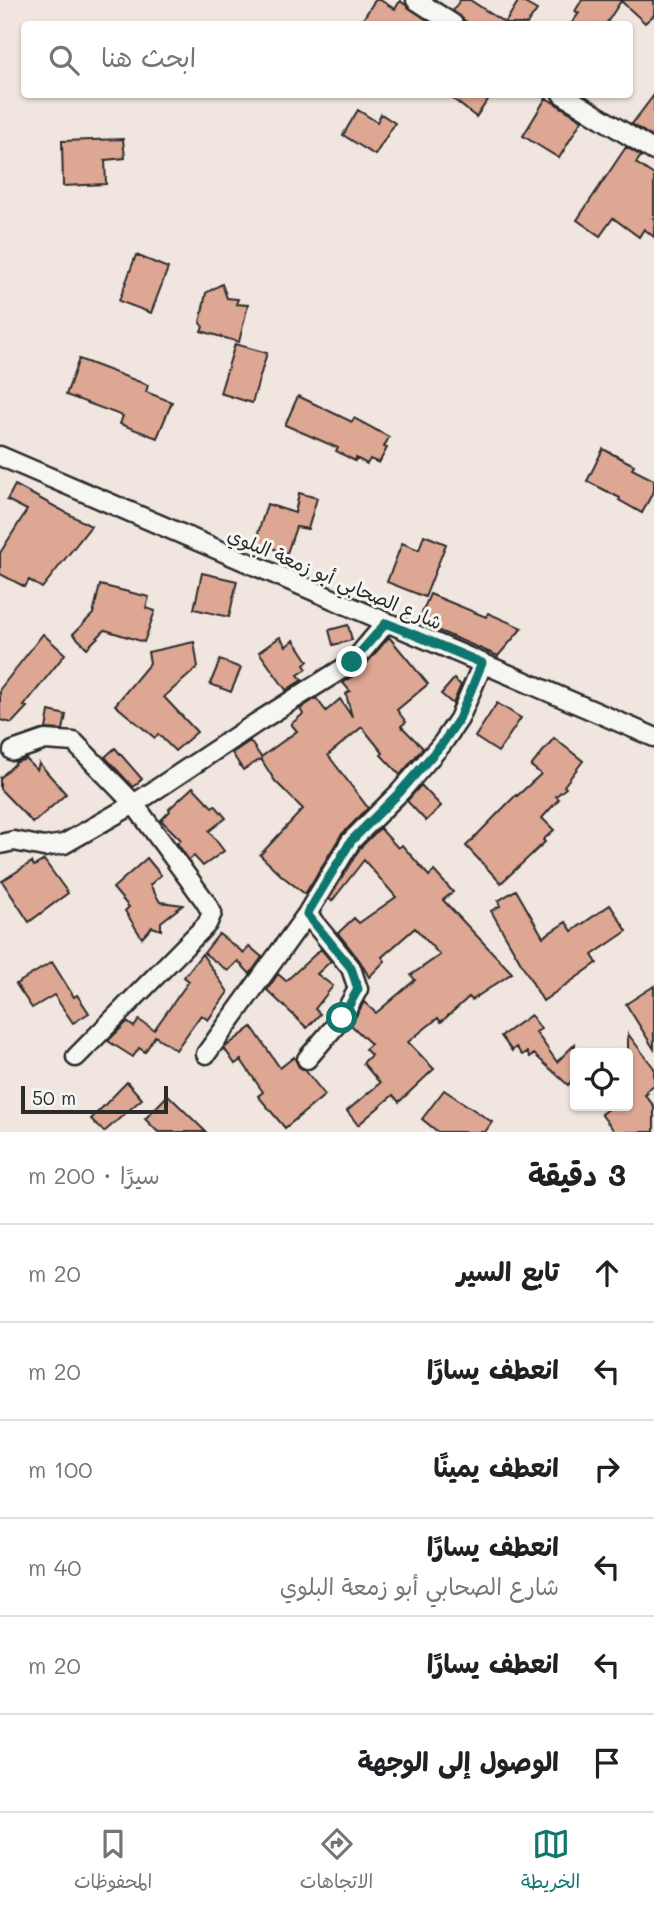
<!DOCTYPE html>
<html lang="ar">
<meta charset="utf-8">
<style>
body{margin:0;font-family:Mali,"Playpen Sans Arabic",sans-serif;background:#f6f6f6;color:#202124;direction:rtl}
.controls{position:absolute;right:21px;bottom:21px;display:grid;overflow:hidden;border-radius:7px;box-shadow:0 2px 5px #0004}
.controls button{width:63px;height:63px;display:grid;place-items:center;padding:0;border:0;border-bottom:2px solid #e0e0e0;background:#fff;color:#202124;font:35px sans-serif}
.scale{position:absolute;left:21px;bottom:18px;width:147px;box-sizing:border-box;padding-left:7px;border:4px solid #2b2b2b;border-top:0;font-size:19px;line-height:24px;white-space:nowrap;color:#2b2b2b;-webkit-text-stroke:5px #f6f6f2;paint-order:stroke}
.stop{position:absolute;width:21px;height:21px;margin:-16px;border:5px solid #0f766e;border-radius:50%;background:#fff}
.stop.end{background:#0f766e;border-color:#fff;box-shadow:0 2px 7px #0008}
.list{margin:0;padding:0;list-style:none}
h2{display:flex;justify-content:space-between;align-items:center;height:91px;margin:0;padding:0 28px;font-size:30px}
h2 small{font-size:23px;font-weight:400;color:#757577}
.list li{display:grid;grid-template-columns:46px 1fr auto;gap:21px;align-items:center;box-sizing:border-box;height:98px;padding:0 28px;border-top:2px solid #e0e0e0}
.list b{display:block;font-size:26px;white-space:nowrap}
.list p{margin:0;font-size:23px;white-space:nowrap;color:#757577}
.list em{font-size:23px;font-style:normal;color:#757577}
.icon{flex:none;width:38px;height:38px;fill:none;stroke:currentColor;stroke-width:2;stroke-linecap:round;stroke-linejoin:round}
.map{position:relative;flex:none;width:654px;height:1132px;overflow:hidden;direction:ltr}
.search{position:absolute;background:#fff;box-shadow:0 2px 5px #0004;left:21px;right:21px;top:21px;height:77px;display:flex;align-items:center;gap:18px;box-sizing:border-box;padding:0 24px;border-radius:7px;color:#757577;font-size:26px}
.sheet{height:679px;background:#fff}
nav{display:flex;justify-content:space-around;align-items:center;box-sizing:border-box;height:98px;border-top:2px solid #e0e0e0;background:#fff;font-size:19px;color:#757577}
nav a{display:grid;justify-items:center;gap:4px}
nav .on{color:#0f766e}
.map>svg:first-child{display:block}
.building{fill:#dda793;stroke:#2b2b2b;stroke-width:2}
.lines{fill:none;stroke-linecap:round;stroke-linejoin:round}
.street-casing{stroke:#2b2b2b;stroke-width:23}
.street{stroke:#f6f6f2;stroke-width:18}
.route{stroke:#0f766e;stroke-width:9}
.labels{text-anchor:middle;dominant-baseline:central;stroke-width:6;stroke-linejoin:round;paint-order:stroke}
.street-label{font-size:19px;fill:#2b2b2b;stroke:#f6f6f2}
</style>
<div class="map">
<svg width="654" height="1132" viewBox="0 0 654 1132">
<rect width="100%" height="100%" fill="#f1e6df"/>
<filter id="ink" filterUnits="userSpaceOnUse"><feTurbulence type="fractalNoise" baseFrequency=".0143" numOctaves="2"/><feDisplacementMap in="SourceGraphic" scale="14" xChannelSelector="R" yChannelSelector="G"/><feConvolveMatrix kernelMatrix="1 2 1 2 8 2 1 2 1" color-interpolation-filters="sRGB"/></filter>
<g filter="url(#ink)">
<!-- building -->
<path class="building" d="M375 0H380L395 9 400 1 433 24H360Z
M460 0H470L505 23 519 0 537 10 527 24H469L453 11Z
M582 0H654V15L645 23 621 1 606 24H571L579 13 575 11Z
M447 94H492L476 117Z
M654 95V138L632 124Z
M546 98 582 120 559 158 523 136Z
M358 110 377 122 381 114 395 123 375 155 343 135Z
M123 139 125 158 105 160 106 184 63 186 62 141Z
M626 147 641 156 636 163 654 175V237L644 229 639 237 613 218 600 236 577 220Z
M136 255 168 268 151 313 119 301Z
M222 284 227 298 238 299 236 304 248 305 239 342 201 331 203 327 200 323 206 293Z
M235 344 267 353 252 403 220 393Z
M79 359 148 385 146 392 172 402 157 438 120 424 123 416 66 395Z
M298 396 352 422 354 418 389 437 384 447 387 448 379 463 370 459 367 464 356 458 355 461 336 451 338 448 285 425Z
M603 449 634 465 632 469 654 480V490L642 513 619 500 620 498 587 481Z
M15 485 91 526 42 588 29 580 25 587 0 574V553L27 510 7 500Z
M299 493 317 498 308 529 296 527 287 553 255 543 267 504 295 513Z
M424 535 446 544 425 597 387 582 402 543 419 550Z
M202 573 237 581 229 617 194 609Z
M100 585 149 597 146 608 155 611 144 642 105 630 87 648 73 634 93 614Z
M430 594 486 617 488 613 522 628 498 656 418 622Z
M348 625 352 640 333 645 329 630Z
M43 634 65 654 24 706 27 707 12 723 0 720V689Z
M280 637 286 646 294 640 308 661 304 665 307 669 298 675 302 680 286 690 259 652Z
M389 637 428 684 397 710 406 722 401 726 423 748 400 775 381 755 383 753 362 727 328 755 368 808 341 835 305 894 282 876 260 855 303 809 275 781 261 759 243 770 232 753 250 741 261 757 297 731 291 724 303 714 300 709 316 698 326 711 340 699 352 717 346 694 350 691 343 683 361 670Z
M194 642 198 667 164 697 197 732 175 751 158 734 155 738 115 705 150 663 148 652Z
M220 660 241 668 231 692 210 684Z
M454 679 461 685 453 704 441 694Z
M497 703 521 718 498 752 475 737Z
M49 711 66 715 63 730 46 729Z
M554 738 583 761 564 786 566 788 556 796 559 799 542 818 554 830 543 840 545 842 501 883 466 846 516 795 517 796 541 774 531 766Z
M115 748 142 779 133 787 105 757Z
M26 759 37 770 39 763 66 794 33 823 0 789V778L17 762Z
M421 785 441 806 426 821 407 801Z
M193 787 212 807 215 805 226 818 209 831 224 851 203 866 194 856 189 860 177 843 181 840 161 820 170 811 169 809Z
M380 828 398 848 402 845 429 876 434 871 453 892 443 900 512 973 472 1000 469 997 441 1022 438 1018 408 1042 434 1069 399 1102 393 1095 358 1125 347 1111 380 1083 363 1063 371 1055 365 1049 371 1044 351 1025 364 1002 376 1013 415 980 411 975 440 955 415 928 382 957 385 961 369 977 360 961 338 933 354 918 359 923 396 897 364 860 332 901 329 899 360 848Z
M147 858 161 875 150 885 160 902 183 905 161 922V930L152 927 142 938 125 911 129 907 113 888Z
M44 860 68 893 29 922 2 881 32 862 34 866Z
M516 890 543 937 566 922 572 931 610 905 627 931 592 955 597 963 543 1001 491 911 500 906 498 901Z
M219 934 244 953 249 946 262 957 250 974 238 961 228 971 204 953Z
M321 949 331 961 317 974 333 986 315 1009 320 1014 307 1028 267 990 278 974 286 981Z
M202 954 228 992 208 1020 201 1015 176 1050 155 1036 145 1052 139 1048 133 1057 108 1041 127 1022 134 1027 139 1020 154 1030 189 981 184 977Z
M52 962 74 997 77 995 89 1013 73 1023 54 995 32 1008 16 984Z
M654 986V1049L626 1004Z
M531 1015 541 1029 536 1032 557 1062 575 1044V1077L568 1085 534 1054 530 1057 527 1052 522 1055 516 1047 512 1051 501 1036Z
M252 1027 280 1068 294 1057 299 1067 305 1070 325 1095 285 1128 258 1096 263 1092 241 1060 235 1064 224 1048Z
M628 1034 654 1068V1085L646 1091 648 1093 645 1095 654 1106V1132H615L601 1114 612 1106H628Z
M127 1082 142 1099 104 1132 91 1119Z
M444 1090 492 1122 485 1132H438L422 1119Z
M168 1095 206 1132H158L145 1119Z"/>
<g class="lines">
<defs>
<path id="street" d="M416 0 453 24
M562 94 654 151
M0 456 654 737
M13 751 45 740 74 742 134 804 205 901 212 913 207 924 76 1057
M0 844 14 841 44 847 64 844 134 804 256 723 353 662 386 623
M307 914 351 968 358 989 342 1018 307 1059
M206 1054 307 914 351 841 400 792 442 744 459 719 483 663"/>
</defs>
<!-- street casing -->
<use href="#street" class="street-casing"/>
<!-- street -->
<use href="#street" class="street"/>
</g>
</g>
<g class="lines" filter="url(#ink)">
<!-- route -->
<path class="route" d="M342 1018 358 989 351 968 307 914 351 841 400 792 442 744 459 719 482 663 386 623 352 662"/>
</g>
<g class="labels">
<!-- street labels -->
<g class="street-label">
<text transform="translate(335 578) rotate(23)">شارع الصحابي أبو زمعة البلوي</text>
</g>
</g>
</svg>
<div class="controls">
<button><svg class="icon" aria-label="locate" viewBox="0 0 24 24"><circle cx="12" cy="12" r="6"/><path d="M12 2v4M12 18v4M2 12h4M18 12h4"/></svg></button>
</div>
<div class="scale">50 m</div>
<div class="stop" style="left:342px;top:1018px"></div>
<div class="stop end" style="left:352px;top:662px"></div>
<div class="search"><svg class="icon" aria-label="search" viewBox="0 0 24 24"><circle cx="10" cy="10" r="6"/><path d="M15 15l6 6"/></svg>ابحث هنا</div>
</div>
<section class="sheet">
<h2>3 دقيقة<small>سيرًا · 200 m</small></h2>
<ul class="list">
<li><svg class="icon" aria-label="ahead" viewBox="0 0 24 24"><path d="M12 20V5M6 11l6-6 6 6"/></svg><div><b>تابع السير</b></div><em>20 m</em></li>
<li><svg class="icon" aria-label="left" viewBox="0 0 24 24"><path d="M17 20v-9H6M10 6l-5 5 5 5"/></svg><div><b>انعطف يسارًا</b></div><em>20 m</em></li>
<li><svg class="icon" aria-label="right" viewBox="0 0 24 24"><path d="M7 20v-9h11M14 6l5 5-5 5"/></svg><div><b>انعطف يمينًا</b></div><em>100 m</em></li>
<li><svg class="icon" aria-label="left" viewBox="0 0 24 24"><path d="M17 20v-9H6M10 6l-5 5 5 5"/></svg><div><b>انعطف يسارًا</b><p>شارع الصحابي أبو زمعة البلوي</p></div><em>40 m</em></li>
<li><svg class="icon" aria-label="left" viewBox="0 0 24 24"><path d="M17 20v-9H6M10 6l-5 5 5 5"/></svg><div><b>انعطف يسارًا</b></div><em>20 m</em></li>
<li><svg class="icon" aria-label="arrive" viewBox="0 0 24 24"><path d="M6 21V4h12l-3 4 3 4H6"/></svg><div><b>الوصول إلى الوجهة</b></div></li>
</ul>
</section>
<nav>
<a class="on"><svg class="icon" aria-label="map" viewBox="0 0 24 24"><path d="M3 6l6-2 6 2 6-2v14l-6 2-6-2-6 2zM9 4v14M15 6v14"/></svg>الخريطة</a>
<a><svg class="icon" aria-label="directions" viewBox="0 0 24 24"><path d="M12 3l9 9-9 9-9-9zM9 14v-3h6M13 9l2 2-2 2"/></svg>الاتجاهات</a>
<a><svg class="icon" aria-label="saved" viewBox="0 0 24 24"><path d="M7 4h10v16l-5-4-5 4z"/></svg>المحفوظات</a>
</nav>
